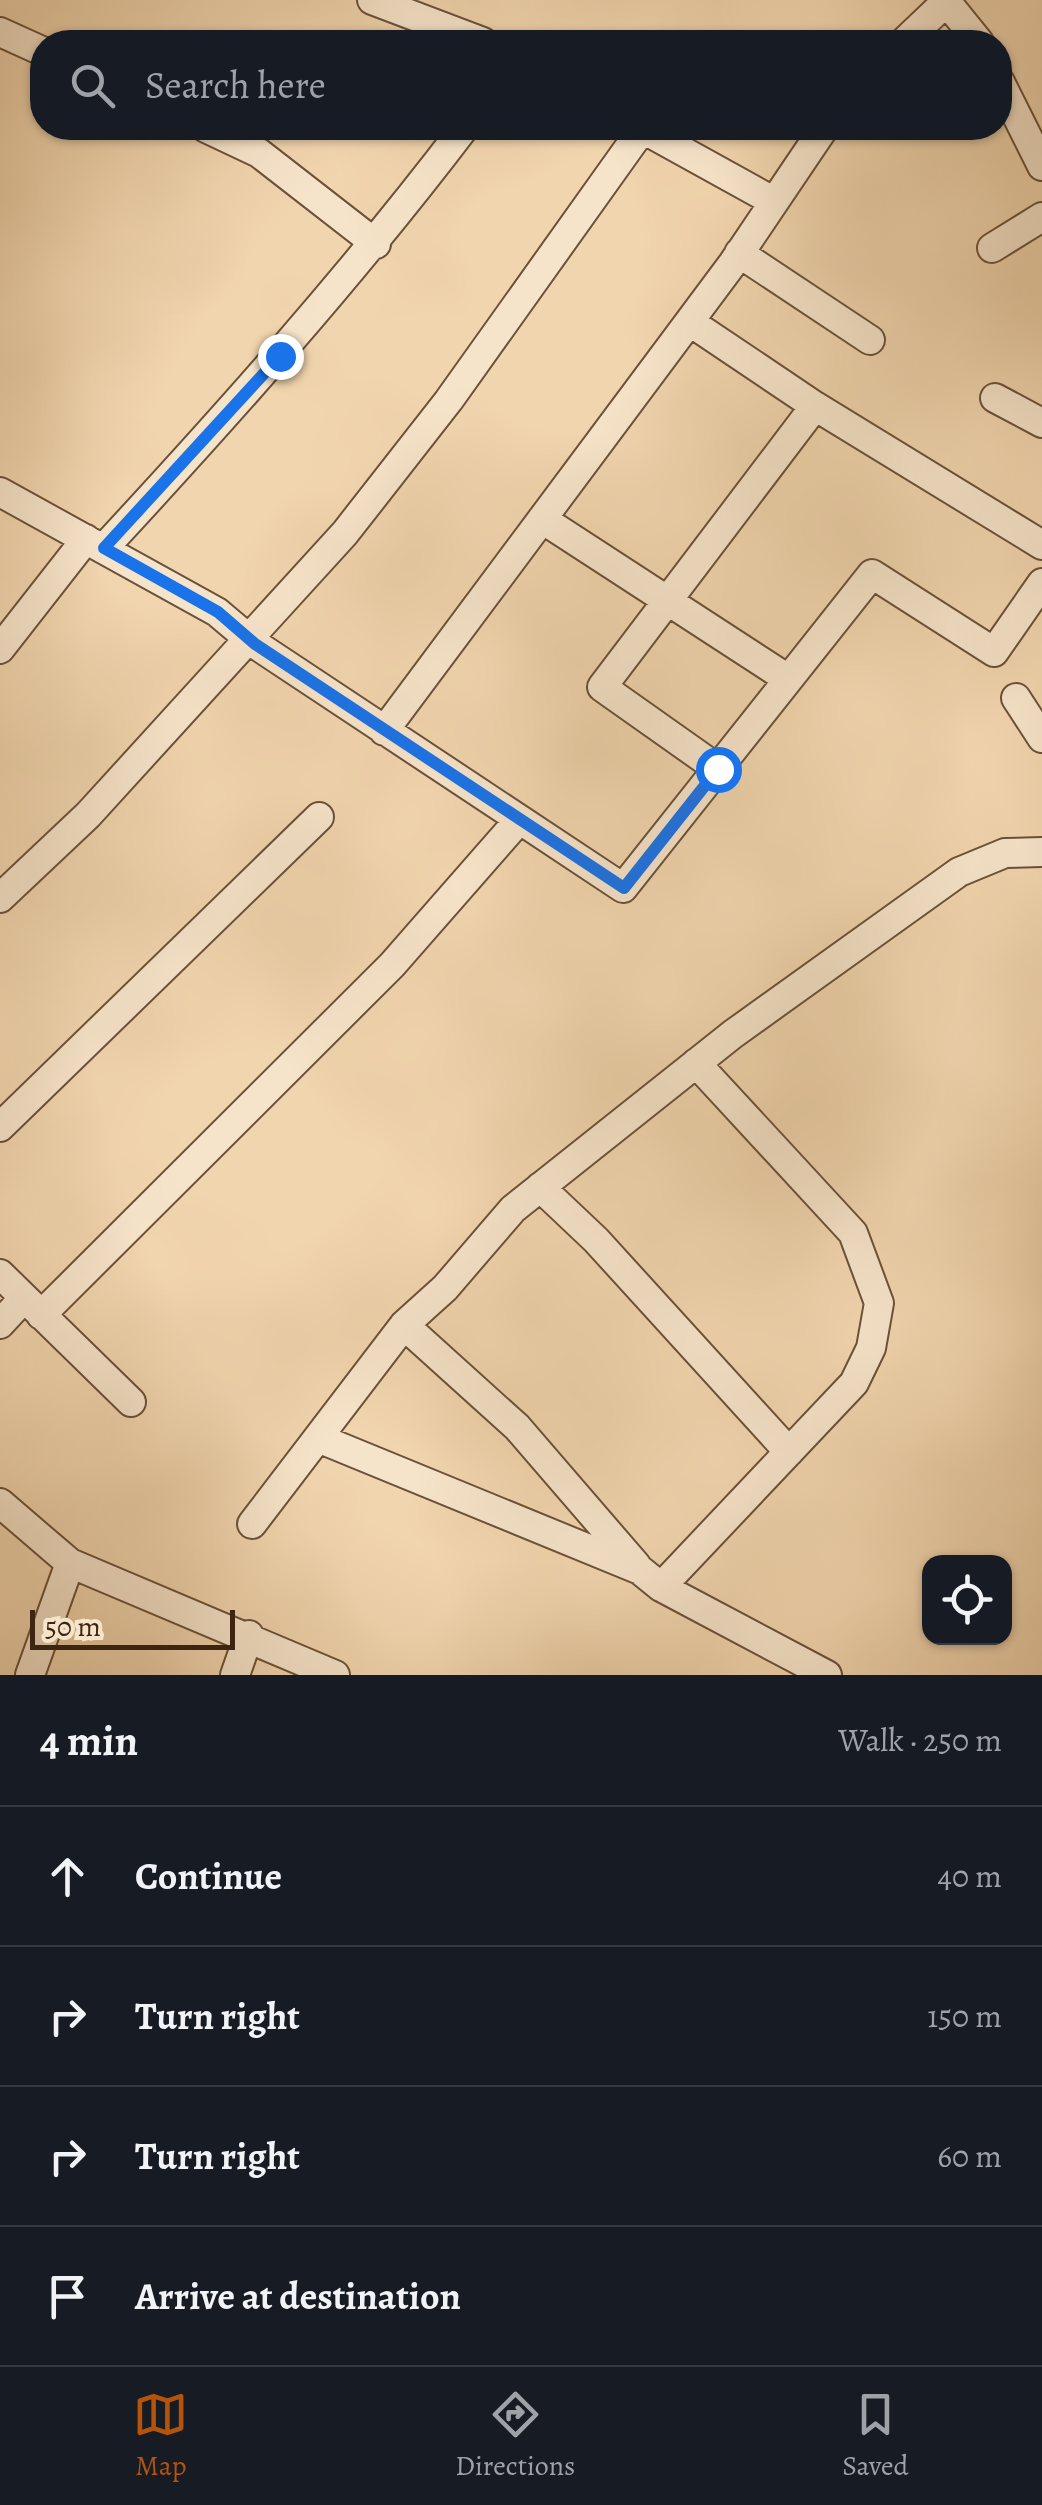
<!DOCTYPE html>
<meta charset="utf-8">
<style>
body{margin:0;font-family:Alegreya,serif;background:#20242c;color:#f1f3f6}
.controls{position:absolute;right:30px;bottom:30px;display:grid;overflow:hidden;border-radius:20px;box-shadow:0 2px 8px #0004}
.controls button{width:90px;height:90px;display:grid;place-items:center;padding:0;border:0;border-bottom:2px solid #363941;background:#171b24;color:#f1f3f6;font:50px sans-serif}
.scale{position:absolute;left:30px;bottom:25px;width:205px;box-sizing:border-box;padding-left:10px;border:5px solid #3e2512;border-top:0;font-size:28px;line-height:35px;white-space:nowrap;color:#3e2512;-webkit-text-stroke:8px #f6e4ca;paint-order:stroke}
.stop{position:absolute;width:30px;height:30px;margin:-22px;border:8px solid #1a73e8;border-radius:50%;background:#fff}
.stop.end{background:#1a73e8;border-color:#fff;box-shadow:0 2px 10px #0008}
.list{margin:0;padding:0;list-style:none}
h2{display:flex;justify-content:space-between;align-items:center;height:130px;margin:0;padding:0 40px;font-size:42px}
h2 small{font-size:32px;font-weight:400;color:#9ea1a6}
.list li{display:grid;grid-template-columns:65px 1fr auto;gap:30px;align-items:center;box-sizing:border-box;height:140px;padding:0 40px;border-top:2px solid #363941}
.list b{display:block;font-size:38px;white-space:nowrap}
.list em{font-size:32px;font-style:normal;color:#9ea1a6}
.icon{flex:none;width:55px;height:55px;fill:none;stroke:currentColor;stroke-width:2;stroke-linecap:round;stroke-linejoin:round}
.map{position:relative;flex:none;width:1042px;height:1675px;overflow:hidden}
.search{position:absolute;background:#171b24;box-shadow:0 2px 8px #0004;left:30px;right:30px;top:30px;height:110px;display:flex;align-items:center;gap:25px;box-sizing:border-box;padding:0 35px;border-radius:40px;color:#9ea1a6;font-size:38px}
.sheet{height:690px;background:#171b24}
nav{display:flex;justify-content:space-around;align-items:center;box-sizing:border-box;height:140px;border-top:2px solid #363941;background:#171b24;font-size:28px;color:#9ea1a6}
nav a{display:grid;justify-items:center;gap:5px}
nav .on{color:#b45309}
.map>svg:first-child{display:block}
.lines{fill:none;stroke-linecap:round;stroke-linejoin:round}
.minor-casing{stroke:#6b5139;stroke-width:32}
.minor{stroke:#f6e4ca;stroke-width:28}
.route{stroke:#1a73e8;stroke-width:12}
</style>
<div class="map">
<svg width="1042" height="1675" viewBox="0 0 1042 1675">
<rect width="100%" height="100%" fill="#f1d5ae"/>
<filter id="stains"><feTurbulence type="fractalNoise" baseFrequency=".002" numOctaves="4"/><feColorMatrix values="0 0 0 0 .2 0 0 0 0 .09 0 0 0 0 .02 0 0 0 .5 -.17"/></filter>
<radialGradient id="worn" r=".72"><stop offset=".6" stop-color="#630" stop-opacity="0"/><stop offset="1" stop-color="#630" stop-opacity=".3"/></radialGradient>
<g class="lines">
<defs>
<path id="minor" d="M372 0 483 42
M945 0 979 42
M0 32 42 51
M904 42 947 1
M1000 82 1042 166
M206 128 259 153 376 244
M641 128 773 201
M992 248 1042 217
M739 253 870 340
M690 322 815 406 1042 545
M995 398 1042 423
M0 492 217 612 255 644 623 888 872 574 994 652 1042 583
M542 519 788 679
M104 548C230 412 352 275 464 128
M0 649 86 539
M1016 698 1042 738
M384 731 733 263 824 128
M718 769 602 687 815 406
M0 898 88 815 345 533 449 400 643 128
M0 1127 319 817
M540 1187 596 1240 789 1452
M0 1274 131 1402
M41 1315 392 965 519 820
M0 1324 24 1298
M404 1325 517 1427 636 1565
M318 1438 640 1570 661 1587 827 1675
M0 1503 70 1563 30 1675
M252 1524 404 1325 445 1288 513 1209 733 1034 959 872 1005 853 1042 852
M70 1563 335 1675
M661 1587 854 1383 871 1348 879 1303 853 1233 696 1063
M235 1675 249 1635"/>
</defs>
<!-- minor casing -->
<use href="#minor" class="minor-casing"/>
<!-- minor -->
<use href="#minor" class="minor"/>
</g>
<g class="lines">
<!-- route -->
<path class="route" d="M280 356 104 548 218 612 255 644 624 888 718 769"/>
</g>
<rect width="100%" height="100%" filter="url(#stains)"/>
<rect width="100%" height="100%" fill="url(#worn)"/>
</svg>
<div class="controls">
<button><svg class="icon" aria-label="locate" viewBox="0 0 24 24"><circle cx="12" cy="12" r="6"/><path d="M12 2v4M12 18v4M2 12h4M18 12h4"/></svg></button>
</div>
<div class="scale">50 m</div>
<div class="stop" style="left:718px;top:769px"></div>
<div class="stop end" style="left:280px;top:356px"></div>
<div class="search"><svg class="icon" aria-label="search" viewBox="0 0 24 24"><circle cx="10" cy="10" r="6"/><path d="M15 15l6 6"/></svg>Search here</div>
</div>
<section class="sheet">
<h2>4 min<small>Walk · 250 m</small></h2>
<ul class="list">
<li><svg class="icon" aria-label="ahead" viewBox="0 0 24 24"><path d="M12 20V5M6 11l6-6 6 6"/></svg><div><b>Continue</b></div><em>40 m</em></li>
<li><svg class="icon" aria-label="right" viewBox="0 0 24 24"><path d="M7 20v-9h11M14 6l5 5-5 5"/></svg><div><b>Turn right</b></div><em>150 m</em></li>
<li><svg class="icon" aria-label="right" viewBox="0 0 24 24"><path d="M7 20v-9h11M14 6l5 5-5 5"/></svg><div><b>Turn right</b></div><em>60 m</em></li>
<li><svg class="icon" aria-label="arrive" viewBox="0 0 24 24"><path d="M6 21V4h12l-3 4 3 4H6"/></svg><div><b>Arrive at destination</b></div></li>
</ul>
</section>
<nav>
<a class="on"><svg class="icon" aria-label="map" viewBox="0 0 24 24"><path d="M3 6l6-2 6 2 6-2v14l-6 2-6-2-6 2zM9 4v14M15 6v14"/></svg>Map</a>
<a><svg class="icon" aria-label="directions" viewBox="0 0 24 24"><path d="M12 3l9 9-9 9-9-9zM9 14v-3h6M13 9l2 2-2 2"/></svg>Directions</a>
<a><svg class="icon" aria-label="saved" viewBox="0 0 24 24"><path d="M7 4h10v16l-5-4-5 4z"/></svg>Saved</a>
</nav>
